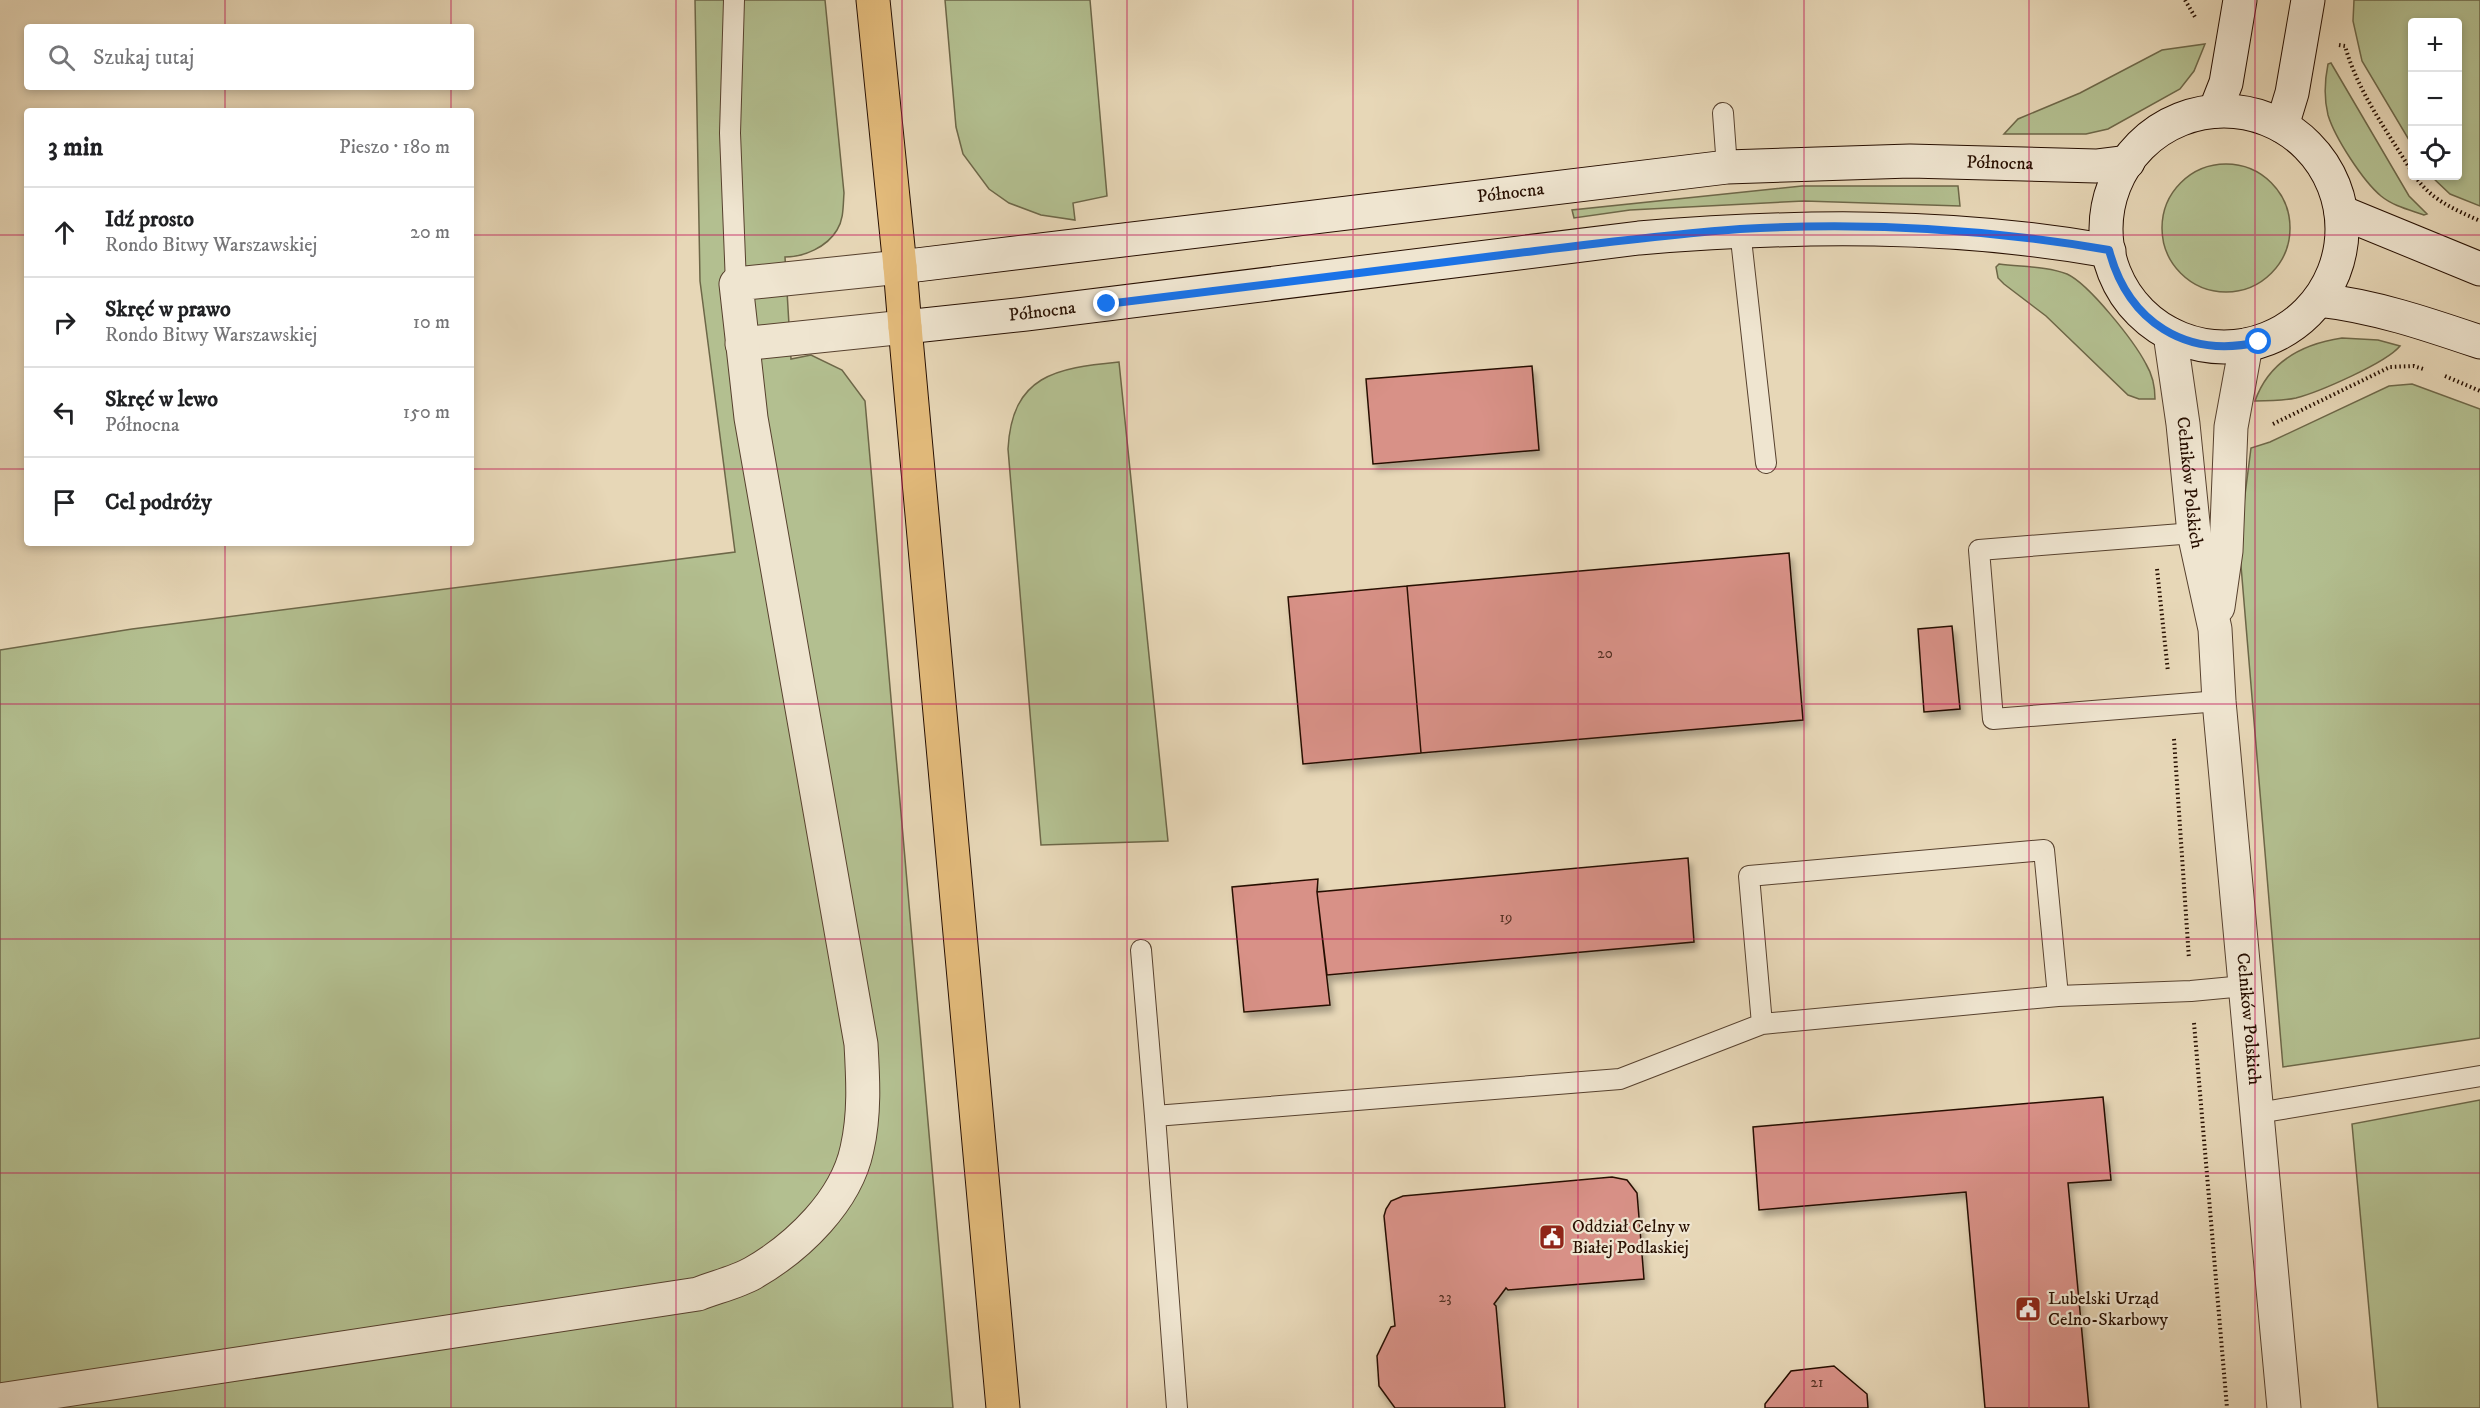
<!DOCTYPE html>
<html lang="pl">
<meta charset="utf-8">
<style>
body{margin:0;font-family:"IM FELL DW Pica",serif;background:#f6f6f6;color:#202124}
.controls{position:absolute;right:18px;top:18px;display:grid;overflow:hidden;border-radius:6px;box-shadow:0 3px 9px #0003}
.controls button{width:54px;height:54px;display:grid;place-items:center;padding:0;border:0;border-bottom:2px solid #e0e0e0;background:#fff;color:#202124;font:30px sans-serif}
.stop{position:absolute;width:18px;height:18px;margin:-14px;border:4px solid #1a73e8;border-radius:50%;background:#fff}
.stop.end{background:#1a73e8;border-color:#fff;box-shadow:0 2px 6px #0008}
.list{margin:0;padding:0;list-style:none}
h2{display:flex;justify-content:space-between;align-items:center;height:78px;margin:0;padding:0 24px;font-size:26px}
h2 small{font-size:20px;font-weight:400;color:#757577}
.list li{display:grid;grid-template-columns:39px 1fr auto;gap:18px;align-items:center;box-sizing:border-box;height:90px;padding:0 24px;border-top:2px solid #e0e0e0}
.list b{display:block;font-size:22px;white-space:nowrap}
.list p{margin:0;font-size:20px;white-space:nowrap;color:#757577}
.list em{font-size:20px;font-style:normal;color:#757577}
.icon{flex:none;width:33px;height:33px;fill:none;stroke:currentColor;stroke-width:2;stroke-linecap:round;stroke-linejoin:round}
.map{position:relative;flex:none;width:2480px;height:1408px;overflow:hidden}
.search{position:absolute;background:#fff;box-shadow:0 3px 9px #0003;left:24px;top:24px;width:450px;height:66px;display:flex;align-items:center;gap:15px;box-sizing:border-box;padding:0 21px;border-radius:6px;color:#757577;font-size:22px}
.panel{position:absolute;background:#fff;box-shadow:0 3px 9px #0003;left:24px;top:108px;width:450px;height:438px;border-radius:6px}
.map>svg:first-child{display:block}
.green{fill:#b3bf90;stroke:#6d6748;stroke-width:1.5}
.building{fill:#d89187;stroke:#270f00;stroke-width:1.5;filter:url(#shadow)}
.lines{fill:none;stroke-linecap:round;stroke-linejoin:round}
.lane-casing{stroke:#57412e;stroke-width:22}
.street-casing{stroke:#57412e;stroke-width:35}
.secondary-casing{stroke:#270f00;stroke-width:35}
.primary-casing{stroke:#270f00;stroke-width:35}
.highway-casing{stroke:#270f00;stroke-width:35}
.path{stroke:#270f00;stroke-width:4;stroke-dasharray:1.5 3;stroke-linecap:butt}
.lane{stroke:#efe5d0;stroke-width:20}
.street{stroke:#efe5d0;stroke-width:33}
.secondary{stroke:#efe5d0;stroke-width:33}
.primary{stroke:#e4bc7c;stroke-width:33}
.highway{stroke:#e4bc7c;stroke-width:33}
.route{stroke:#1a73e8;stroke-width:8}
.grid{fill:none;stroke:#c2185b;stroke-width:1.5;stroke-opacity:0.55}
.labels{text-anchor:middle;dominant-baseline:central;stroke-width:4.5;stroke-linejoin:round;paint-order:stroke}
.number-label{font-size:15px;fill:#533022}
.street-label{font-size:18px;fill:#270f00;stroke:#efe5d0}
.poi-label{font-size:18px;fill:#270f00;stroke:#efe5d0;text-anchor:start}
</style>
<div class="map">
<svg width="2480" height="1408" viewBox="0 0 2480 1408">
<defs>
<filter id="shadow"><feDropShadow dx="3.5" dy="6" stdDeviation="3" flood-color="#0004"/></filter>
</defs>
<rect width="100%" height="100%" fill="#e7d7b7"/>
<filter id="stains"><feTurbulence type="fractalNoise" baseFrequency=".00333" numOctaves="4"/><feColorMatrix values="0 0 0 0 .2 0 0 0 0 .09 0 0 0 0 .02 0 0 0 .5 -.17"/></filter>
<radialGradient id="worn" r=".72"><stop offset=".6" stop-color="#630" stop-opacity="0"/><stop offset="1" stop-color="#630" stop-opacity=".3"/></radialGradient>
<!-- green -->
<path class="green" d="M695 0H825L844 193C843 205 844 219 837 230 827 247 804 257 785 257L791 359 811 355 842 370 865 401 953 1408H0V650L132 629 735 552 700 281Z
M945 0H1090L1107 196 1073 203 1075 220 1041 215 1009 203 989 189 963 154 956 127Z
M2354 0H2480V206L2450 194 2431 176H2458V22H2412V145L2362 61 2353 21Z
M2205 44 2194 71 2180 89 2108 129 2086 134H2004L2018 119 2080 93 2162 50Z
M2331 63 2409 196 2427 214 2424 215C2410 210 2393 206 2381 196 2363 181 2335 138 2328 115 2324 99 2325 79 2328 64Z
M2162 228a64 64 0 1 1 128 0a64 64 0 1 1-128 0Z
M1802 186H1958L1960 206 1804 201 1630 210 1574 218 1572 210Z
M1999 264C2021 267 2047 266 2067 274 2089 284 2134 341 2146 364 2152 374 2155 388 2155 399H2139L2128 395 2046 316 2004 284 1998 278 1996 267Z
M2342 338 2378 340 2400 346C2386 363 2319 392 2296 398 2282 401 2269 401 2255 401 2269 361 2302 344 2342 338Z
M1119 362 1168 841 1041 845 1008 449C1012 375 1056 368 1119 362Z
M2412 384 2480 409V1038L2283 1067 2239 542 2251 448 2270 442 2389 386Z
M2480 1100V1408H2378L2352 1124Z"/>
<!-- building -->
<path class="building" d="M1532 366 1539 450 1373 464 1366 379Z
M1789 553 1803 720 1421 753 1407 586Z
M1407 586 1421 753 1303 764 1288 597Z
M1952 626 1960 709 1924 712 1918 629Z
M1688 858 1694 942 1327 975 1317 892Z
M1318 879 1317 892 1330 1005 1244 1012 1232 887Z
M2103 1097 2111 1180 2068 1183 2089 1408H1985L1966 1192 1759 1210 1753 1127Z
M1612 1177 1627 1180 1637 1193 1644 1279 1508 1290 1506 1288 1494 1304 1496 1306 1505 1408H1395L1379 1386 1377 1356 1391 1327 1395 1326 1384 1216 1386 1209 1391 1201 1403 1196Z
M1834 1366 1867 1394 1868 1408H1765V1404L1791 1371Z"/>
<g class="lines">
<defs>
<path id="lane" d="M734 0 730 133 736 284
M1723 113 1727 167
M1740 230 1766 463
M2194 533 1979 550 1993 719 2219 701
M1141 950 1155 1116
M2058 996 2044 850 1749 876 1762 1024 2058 996 2191 991 2244 986
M2258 1113 2480 1076
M1177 1408 1155 1116 1620 1079 1762 1024"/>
<g id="street">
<path id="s1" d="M2170 334 2183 424 2194 533 2215 629 2219 701 2284 1408"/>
<path d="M742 344 905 327"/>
<path d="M2218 607 2226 551 2231 427 2246 345"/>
<path d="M0 1400 698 1294C716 1287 737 1282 753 1273 798 1247 846 1201 857 1149 865 1114 863 1079 861 1044L751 418 736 284 900 267"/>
</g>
<g id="secondary">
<path d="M2215 111 2226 83 2240 0"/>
<circle cx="2224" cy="229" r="118"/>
<path d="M2282 126 2292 93 2308 0"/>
<path d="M2341 212 2480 269"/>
<path id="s2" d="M900 267 1727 167 1910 161 2096 166 2128 162"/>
<path d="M2319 300C2374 306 2427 324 2480 342"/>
<path id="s3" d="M905 327 1026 314 1639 238C1797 225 1952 223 2109 251"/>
</g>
<path id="primary" d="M900 267 905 327"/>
<path id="highway" d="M873 0 900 267
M905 327 1003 1408"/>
</defs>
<!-- lane casing -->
<use href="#lane" class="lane-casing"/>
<!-- street casing -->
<use href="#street" class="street-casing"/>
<!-- secondary casing -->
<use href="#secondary" class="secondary-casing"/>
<!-- primary casing -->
<use href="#primary" class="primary-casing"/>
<!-- highway casing -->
<use href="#highway" class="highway-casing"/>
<!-- path -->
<path class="path" d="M2185 0 2195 17
M2339 45 2345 46C2358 92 2387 131 2412 172
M2415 176C2431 200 2454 209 2480 221
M2445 376 2480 391
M2273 424 2390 367 2414 366 2423 369
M2157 569 2168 672
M2174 739 2189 959
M2194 1023 2227 1408"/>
<!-- lane -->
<use href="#lane" class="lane"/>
<!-- street -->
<use href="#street" class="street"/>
<!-- secondary -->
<use href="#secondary" class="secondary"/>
<!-- primary -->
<use href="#primary" class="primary"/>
<!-- highway -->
<use href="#highway" class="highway"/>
</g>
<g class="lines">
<!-- route -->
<path class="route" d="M1107 304C1236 289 1365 272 1494 256 1576 246 1658 235 1740 229 1862 222 1989 229 2109 250 2128 322 2186 359 2259 342"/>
</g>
<!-- grid -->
<path class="grid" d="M225 0V27M451 0V27M676 0V1408M902 0V1408M1127 0V1408M1353 0V1408M1578 0V1408M1804 0V1408M2029 0V1408M2255 0V1408M225 87V111M451 87V111M0 235H27M471 235H2480M0 469H27M471 469H2480M225 543V1408M451 543V1408M0 704H2480M0 939H2480M0 1173H2480"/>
<!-- icons -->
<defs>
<symbol id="civic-square" viewBox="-11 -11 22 22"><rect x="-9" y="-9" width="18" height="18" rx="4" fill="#8f2418" stroke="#efe5d0"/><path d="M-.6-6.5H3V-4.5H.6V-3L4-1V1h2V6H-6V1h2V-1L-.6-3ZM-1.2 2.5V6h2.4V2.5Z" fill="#fff"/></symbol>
</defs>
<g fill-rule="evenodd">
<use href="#civic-square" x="1537" y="1222" width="30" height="30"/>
<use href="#civic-square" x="2013" y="1294" width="30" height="30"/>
</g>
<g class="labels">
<!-- number labels -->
<g class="number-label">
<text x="1605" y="653">20</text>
<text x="1506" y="917">19</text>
<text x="1445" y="1297">23</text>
<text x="1817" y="1382">21</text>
</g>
<!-- street labels -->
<g class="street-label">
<text stroke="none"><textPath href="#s2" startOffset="1106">Północna</textPath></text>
<text stroke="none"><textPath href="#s2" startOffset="615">Północna</textPath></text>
<text stroke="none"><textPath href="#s3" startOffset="138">Północna</textPath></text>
<text stroke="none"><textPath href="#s1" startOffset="150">Celników Polskich</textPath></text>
<text stroke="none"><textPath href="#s1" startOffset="690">Celników Polskich</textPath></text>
</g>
<!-- poi labels -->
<g class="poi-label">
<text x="1572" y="1227">Oddział Celny w<tspan x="1572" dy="21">Białej Podlaskiej</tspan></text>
<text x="2048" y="1299">Lubelski Urząd<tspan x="2048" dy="21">Celno-Skarbowy</tspan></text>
</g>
</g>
<rect width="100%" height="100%" filter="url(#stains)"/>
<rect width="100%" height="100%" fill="url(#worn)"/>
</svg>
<div class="controls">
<button>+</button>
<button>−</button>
<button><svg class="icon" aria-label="locate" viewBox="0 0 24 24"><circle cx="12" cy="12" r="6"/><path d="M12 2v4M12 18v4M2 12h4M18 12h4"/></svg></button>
</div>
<div class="stop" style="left:2259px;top:342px"></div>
<div class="stop end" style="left:1107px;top:304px"></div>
<div class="search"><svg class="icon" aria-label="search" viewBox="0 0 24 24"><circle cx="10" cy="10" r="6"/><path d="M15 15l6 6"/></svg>Szukaj tutaj</div>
<section class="panel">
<h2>3 min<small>Pieszo · 180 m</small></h2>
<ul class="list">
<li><svg class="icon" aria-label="ahead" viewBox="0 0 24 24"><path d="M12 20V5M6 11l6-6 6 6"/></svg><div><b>Idź prosto</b><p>Rondo Bitwy Warszawskiej</p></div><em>20 m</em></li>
<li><svg class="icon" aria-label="right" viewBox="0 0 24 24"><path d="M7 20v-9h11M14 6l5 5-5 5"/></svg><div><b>Skręć w prawo</b><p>Rondo Bitwy Warszawskiej</p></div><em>10 m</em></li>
<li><svg class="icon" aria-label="left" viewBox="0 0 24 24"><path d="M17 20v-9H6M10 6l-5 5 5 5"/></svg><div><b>Skręć w lewo</b><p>Północna</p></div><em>150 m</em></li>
<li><svg class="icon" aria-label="arrive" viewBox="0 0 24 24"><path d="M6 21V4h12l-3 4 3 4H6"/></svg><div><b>Cel podróży</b></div></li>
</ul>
</section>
</div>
